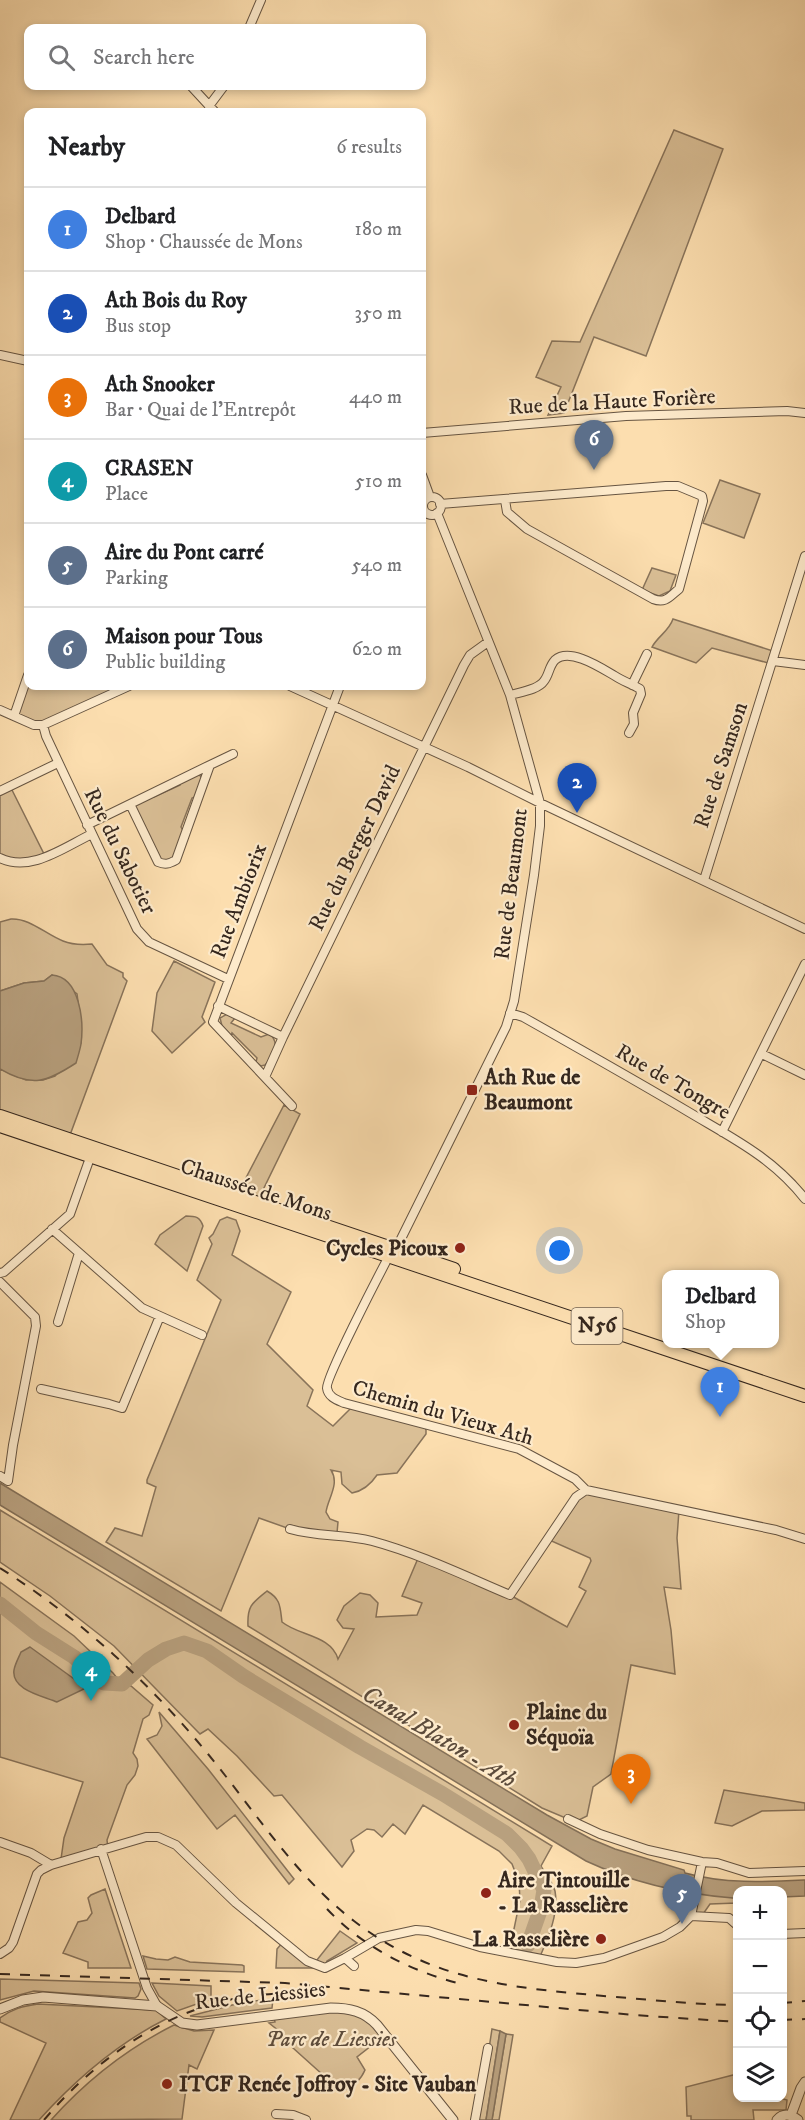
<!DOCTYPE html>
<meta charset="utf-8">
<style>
body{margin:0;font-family:"IM FELL DW Pica",serif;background:#f6f6f6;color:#202124}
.controls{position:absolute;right:18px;bottom:18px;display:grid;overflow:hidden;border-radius:12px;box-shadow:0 3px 9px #0003}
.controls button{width:54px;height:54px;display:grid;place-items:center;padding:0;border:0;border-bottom:2px solid #e0e0e0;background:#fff;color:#202124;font:30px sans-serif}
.you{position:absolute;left:560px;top:1251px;width:21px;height:21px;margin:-15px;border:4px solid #fff;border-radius:50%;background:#1a73e8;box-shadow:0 0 0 9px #1a73e833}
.badge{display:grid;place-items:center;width:39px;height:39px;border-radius:50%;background:#111827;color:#fff;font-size:20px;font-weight:700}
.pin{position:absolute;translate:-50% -50px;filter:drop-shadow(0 2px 3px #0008)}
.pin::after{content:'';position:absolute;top:32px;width:21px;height:18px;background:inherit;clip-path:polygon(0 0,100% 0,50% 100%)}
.popup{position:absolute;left:662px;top:1270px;width:117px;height:78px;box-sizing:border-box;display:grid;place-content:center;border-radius:12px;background:#fff;filter:drop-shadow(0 2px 4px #0005);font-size:20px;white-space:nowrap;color:#757577}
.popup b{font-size:22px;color:#202124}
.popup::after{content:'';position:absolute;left:50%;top:100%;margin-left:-12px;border:12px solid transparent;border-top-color:#fff}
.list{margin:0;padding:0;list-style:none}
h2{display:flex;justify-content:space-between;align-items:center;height:78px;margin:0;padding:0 24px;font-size:26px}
h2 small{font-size:20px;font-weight:400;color:#757577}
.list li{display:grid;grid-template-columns:39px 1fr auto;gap:18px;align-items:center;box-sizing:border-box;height:84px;padding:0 24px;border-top:2px solid #e0e0e0}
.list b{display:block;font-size:22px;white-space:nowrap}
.list p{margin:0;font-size:20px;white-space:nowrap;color:#757577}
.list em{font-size:20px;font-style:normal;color:#757577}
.icon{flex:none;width:33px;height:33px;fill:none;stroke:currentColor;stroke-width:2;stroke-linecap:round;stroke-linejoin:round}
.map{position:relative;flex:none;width:805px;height:2120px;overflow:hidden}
.search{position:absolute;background:#fff;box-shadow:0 3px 9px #0003;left:24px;top:24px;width:402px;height:66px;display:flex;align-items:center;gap:15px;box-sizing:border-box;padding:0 21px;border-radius:12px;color:#757577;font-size:22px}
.panel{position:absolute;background:#fff;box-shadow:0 3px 9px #0003;left:24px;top:108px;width:402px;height:582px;border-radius:12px}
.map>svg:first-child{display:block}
.green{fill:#dabf96;stroke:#88735a;stroke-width:1.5}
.water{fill:#b8a07e;stroke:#847058;stroke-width:1.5}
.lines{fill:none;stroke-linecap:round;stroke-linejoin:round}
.river{stroke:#b8a07e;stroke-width:15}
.minor-casing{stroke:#675542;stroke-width:10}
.tertiary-casing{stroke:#675542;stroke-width:11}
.primary-casing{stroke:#35271e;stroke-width:14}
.minor{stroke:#fdeacb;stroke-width:8}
.tertiary{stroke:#fdeacb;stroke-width:9}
.primary{stroke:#fcdeaf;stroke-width:12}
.rail{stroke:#35271e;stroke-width:2;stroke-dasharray:10 10;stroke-linecap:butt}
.poi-dot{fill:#8f2418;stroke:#fdeacb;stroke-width:2}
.labels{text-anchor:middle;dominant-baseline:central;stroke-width:4.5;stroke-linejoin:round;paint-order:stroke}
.shield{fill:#fdeacb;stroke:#716252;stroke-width:1.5}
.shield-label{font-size:21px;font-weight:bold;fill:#35271e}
.street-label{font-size:22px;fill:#35271e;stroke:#fdeacb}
.poi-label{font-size:22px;font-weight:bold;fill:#35271e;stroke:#fdeacb;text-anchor:start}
.park-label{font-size:22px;font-style:italic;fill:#5e4d3c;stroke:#fdeacb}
.water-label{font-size:24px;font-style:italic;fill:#5c4b3b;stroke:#fdeacb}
</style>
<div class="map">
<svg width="805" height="2120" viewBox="0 0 805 2120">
<rect width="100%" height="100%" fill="#fcdeaf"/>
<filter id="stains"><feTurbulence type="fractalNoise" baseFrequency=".00333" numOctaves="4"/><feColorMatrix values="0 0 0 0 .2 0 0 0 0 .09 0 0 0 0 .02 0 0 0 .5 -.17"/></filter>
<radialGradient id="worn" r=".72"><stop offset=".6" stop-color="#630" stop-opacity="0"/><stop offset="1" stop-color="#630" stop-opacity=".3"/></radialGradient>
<!-- green -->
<path class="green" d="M674 130 723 149 646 356 594 337 564 413 548 415 561 387 536 377 552 341 580 342Z
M720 480 760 494 744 538 703 523Z
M652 568 676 575 670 591 659 596 642 590Z
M673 619 776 652 772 664 712 648 696 663 652 647C658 636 669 631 673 619Z
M28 682V686H129L43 725 14 716Z
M199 774 203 780 200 795 192 798 181 827 185 834 176 860 164 865 130 804 152 793 154 797 180 785 179 780Z
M10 786 45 856 29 863 0 858V791Z
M11 919C30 918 45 934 63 941 73 945 82 945 92 944L107 965 123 973V977L127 981 70 1135 0 1111V1069L26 1080H43L55 1076 81 1043 80 1017 77 994 52 975 44 981 24 983 0 991V922Z
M174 961 215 982 202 1017 205 1022 172 1053 152 1031 157 993Z
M227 1014 235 1018 231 1023 261 1037 269 1034C281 1042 273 1057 265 1065L261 1066 256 1062 257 1058 232 1033 231 1036 222 1026 220 1018Z
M284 1105 300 1114 259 1198 239 1191Z
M186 1216C196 1216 200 1217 203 1226L187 1271 155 1244 160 1235Z
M227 1217 236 1220 240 1231 232 1255 291 1292 267 1344 313 1390 307 1406 333 1426 354 1405 423 1422 426 1430V1434L397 1473 377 1475C371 1484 363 1491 352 1493L342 1484 341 1472 331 1470C340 1484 328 1498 326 1512L330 1519 338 1522 337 1533 290 1529 259 1518 221 1611 106 1542 115 1528 142 1536 156 1487 147 1483V1480L221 1300 197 1280 212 1244 209 1238 213 1234 220 1220Z
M586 1490 679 1510 677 1538 681 1589 664 1587 671 1630 675 1674 631 1665 611 1774 593 1787 587 1816 575 1822 542 1808 248 1626C247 1606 252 1603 267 1591 281 1599 280 1607 282 1622 299 1636 331 1635 338 1659L354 1629 343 1628 337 1620 344 1606 360 1593 370 1595 378 1603 376 1617 417 1615 422 1603 402 1596 419 1556 510 1595 567 1627 586 1591 579 1587 591 1561 590 1558 547 1539Z
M0 1510 552 1846 541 1866C545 1873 553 1883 555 1891 559 1914 548 1938 539 1959L509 1953 520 1900 519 1882 512 1864 499 1851 423 1805 405 1834 393 1824 382 1837 374 1830 367 1829 351 1840 354 1851 342 1867 282 1795 274 1796 237 1756 208 1729 200 1734 114 1646 50 1596 0 1562Z
M0 1582 74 1636 113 1673 122 1684 131 1686 153 1705 149 1715 143 1719 133 1753 137 1759 138 1766 135 1775 127 1785 107 1840 108 1848 61 1859 64 1838 83 1782 0 1757Z
M159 1712 208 1769 294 1879 289 1884 235 1815 217 1829 147 1739 157 1735 162 1726Z
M724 1790 805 1803V1810L762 1811 732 1826 715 1823Z
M105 1889 131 1968H88V1962L63 1953 78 1922 87 1920 92 1913 88 1898 91 1895Z
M696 1893 737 1898V1903L710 1904 701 1917 691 1916Z
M340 1931 357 1943 327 1961 325 1968H276L277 1949 283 1942 313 1965Z
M143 1956 156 1959 168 1960 175 1957 190 1962 242 1965 244 1966V1972L147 1969Z
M0 1979 139 1983 141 1989 138 1996 135 1998 34 1991 0 2000Z
M152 1983 211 1986V1999L177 2011 159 1996Z
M273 1999 272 2008 202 2017 190 2016 244 2002Z
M38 2004 156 2010 166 2019C116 2044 76 2079 39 2120H10L46 2043 0 2022V2018C12 2009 23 2006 38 2004Z
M352 2010 385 2035 357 2057 365 2070C360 2082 352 2086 342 2092L293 2048 287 2042 289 2039 269 2023 275 2022 273 2015Z
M174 2025 194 2031 214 2030 197 2069 189 2065 182 2119 51 2120C85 2082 128 2048 174 2025Z
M492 2029 500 2031 486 2120H478Z
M506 2034 513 2035 499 2120H492Z
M737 2074 738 2098H780L787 2100 786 2110H753L754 2120H691V2116H687L686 2087Z"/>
<!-- water -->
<path class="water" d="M52 975C80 977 84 1021 81 1044 80 1050 78 1056 76 1063 47 1082 32 1088 0 1069V991L24 983 44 981Z
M0 1483 547 1815 591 1839 615 1849 684 1870 685 1873C725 1884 764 1882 805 1880V1896L783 1897 782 1890H738L737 1898H733C683 1894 631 1882 586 1861L0 1505Z
M30 1647 81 1684 84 1689 57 1702C43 1696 11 1690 14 1670 15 1664 19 1657 21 1652Z
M500 2031 506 2034 492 2120H486Z"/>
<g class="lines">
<!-- river -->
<path class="river" d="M0 1604 36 1633 74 1657 104 1683 122 1684 148 1660 166 1649 184 1643 207 1651 243 1676 360 1747 443 1794 507 1834 521 1848 529 1859 544 1890 541 1908 528 1945"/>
<defs>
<path id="minor" d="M249 28 261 0
M191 86 215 112
M209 106 224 86
M0 355 28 361
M422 433 626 416 787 411 805 413
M422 475 430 497
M423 506a9 9 0 1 1 18 0a9 9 0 1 1-18 0Z
M440 504 666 486H678L702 496 703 501 679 589C670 596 666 604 653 599L527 529 507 512 505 500
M437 513 510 695 540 803V826L534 875 514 1001 506 1027 396 1249 389 1256C380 1273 325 1379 327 1388 328 1397 337 1400 344 1403L519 1449 575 1479 586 1490 776 1530 805 1539
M773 661 805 665
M632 685 647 654
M290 686 468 767 540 803 805 929
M510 695C520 692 538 690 544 681 549 675 549 666 555 660 570 647 601 668 615 676 622 681 632 684 640 689L641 694 633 713 634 724 629 733
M0 710 34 725H43L129 686
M14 716 28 675
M43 725 46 736 137 929 149 942 228 979
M210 765 233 754
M0 791 58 763
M87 825 210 765 176 860C169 864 165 865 158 862L130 804
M0 858C31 873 64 847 92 834
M704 880 805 556
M218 1006 283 1037
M510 1013 523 1017C578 1048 633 1079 687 1111 732 1138 772 1157 805 1199
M762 1054 805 1075
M265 1077 283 1037 464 665 470 655 488 642
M292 1106 213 1022 340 686
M722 1132 805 964
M52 1229 142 1308 202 1335
M0 1273 4 1272 70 1214 91 1155
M0 1282 35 1317 36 1326 13 1445 8 1481 0 1476
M58 1322 79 1253
M41 1389 109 1404 122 1408 160 1316
M290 1529C317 1537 345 1534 372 1541 420 1554 465 1576 510 1595L576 1497 586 1490
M568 1819 600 1834 648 1850 702 1862 717 1863 749 1873 805 1871
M0 1842 31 1853 51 1865
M101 1849 147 1988 157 2006
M691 1916 729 1918 738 1926
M782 1934 805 1933
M0 1954 9 1948 13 1942 37 1874 41 1870 51 1865 146 1837H158L176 1845 236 1903 307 1961 325 1968 345 1958 354 1966
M345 1958 379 1938 416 1930 428 1931 480 1947 557 1962 576 1963 604 1958 663 1937 680 1927 691 1916 702 1862
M276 2114 293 2115 306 2120
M475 2120 488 2048"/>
<path id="tertiary" d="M0 2009 23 2000 43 1997 157 2006 182 2023 197 2025 331 2008C349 2008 364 2011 377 2025L453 2120
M791 2115 801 2088 805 2082
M777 2120C783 2113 791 2114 798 2120"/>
<path id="primary" d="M0 1116 454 1269
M0 1126 805 1396"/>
</defs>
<!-- minor casing -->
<use href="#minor" class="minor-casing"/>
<!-- tertiary casing -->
<use href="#tertiary" class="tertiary-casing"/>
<!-- primary casing -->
<use href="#primary" class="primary-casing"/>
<!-- minor -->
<use href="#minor" class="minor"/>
<!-- tertiary -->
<use href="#tertiary" class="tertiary"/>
<!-- primary -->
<use href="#primary" class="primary"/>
<!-- rail -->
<path class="rail" d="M0 1568C80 1619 148 1681 208 1754 255 1811 295 1876 354 1921 436 1984 518 1988 615 1997 656 2000 697 2005 738 2005
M327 1909C363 1947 410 1971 461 1984
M0 1974 285 1983 634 2015 738 2022
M782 2003 805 2001
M782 2020 805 2019
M44 2120C92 2063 159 2014 233 1999 258 1994 284 1993 310 1992"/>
</g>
<!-- markers -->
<g class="poi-dot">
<rect x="466" y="1084" width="12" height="12" rx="3"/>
<circle cx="460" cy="1248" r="6"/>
<circle cx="514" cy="1725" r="6"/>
<circle cx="486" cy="1893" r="6"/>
<circle cx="601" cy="1939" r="6"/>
<circle cx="167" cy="2084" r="6"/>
</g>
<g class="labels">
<!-- shield labels -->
<rect class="shield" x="571.5" y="1308" width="51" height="36" rx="4.5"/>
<g class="shield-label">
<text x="597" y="1326">N56</text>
</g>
<!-- street labels -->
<g class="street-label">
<text transform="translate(612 402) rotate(-3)">Rue de la Haute Forière</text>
<text transform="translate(721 765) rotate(-72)">Rue de Samson</text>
<text transform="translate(355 848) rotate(-64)">Rue du Berger David</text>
<text transform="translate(120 851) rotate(64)">Rue du Sabotier</text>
<text transform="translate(511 884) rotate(-83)">Rue de Beaumont</text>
<text transform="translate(239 901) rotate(-69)">Rue Ambiorix</text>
<text transform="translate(673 1082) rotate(30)">Rue de Tongre</text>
<text transform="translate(256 1190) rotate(18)">Chaussée de Mons</text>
<text transform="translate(443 1413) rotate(16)">Chemin du Vieux Ath</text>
<text transform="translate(260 1996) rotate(-6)">Rue de Liessies</text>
</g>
<!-- poi labels -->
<g class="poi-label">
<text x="484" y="1077">Ath Rue de<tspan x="484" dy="25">Beaumont</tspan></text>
<text x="448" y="1248" text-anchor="end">Cycles Picoux</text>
<text x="526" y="1712">Plaine du<tspan x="526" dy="25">Séquoïa</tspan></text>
<text x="498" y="1880">Aire Tintouille<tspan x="498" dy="25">- La Rasselière</tspan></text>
<text x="589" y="1939" text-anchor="end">La Rasselière</text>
<text x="179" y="2084">ITCF Renée Joffroy - Site Vauban</text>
</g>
<!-- park labels -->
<g class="park-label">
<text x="331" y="2039">Parc de Liessies</text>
</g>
<!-- water labels -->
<g class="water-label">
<text transform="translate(439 1737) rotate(31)">Canal Blaton - Ath</text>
</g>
</g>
<rect width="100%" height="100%" filter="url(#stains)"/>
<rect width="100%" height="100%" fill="url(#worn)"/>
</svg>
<div class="controls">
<button>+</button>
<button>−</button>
<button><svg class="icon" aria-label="locate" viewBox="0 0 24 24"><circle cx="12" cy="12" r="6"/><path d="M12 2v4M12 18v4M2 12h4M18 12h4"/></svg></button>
<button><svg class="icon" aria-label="layers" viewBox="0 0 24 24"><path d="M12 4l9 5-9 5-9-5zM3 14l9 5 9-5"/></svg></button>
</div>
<div class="you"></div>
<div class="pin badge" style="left:720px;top:1417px;background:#3f7fe0">1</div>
<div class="popup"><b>Delbard</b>Shop</div>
<div class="pin badge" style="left:577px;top:813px;background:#1a4fb4">2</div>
<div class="pin badge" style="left:631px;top:1804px;background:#e8710a">3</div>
<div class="pin badge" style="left:91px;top:1701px;background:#0f9aa8">4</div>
<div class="pin badge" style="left:682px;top:1924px;background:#5c6f8a">5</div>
<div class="pin badge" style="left:594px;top:470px;background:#5c6f8a">6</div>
<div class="search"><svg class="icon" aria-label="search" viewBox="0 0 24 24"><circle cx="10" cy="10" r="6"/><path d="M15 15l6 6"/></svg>Search here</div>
<section class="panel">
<h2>Nearby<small>6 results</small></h2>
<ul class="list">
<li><span class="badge" style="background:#3f7fe0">1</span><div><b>Delbard</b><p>Shop · Chaussée de Mons</p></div><em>180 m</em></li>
<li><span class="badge" style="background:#1a4fb4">2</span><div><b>Ath Bois du Roy</b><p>Bus stop</p></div><em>350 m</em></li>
<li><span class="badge" style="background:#e8710a">3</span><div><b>Ath Snooker</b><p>Bar · Quai de l'Entrepôt</p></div><em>440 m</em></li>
<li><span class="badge" style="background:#0f9aa8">4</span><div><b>CRASEN</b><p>Place</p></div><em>510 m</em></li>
<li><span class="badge" style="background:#5c6f8a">5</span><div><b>Aire du Pont carré</b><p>Parking</p></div><em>540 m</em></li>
<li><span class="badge" style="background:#5c6f8a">6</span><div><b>Maison pour Tous</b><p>Public building</p></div><em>620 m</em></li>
</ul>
</section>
</div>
